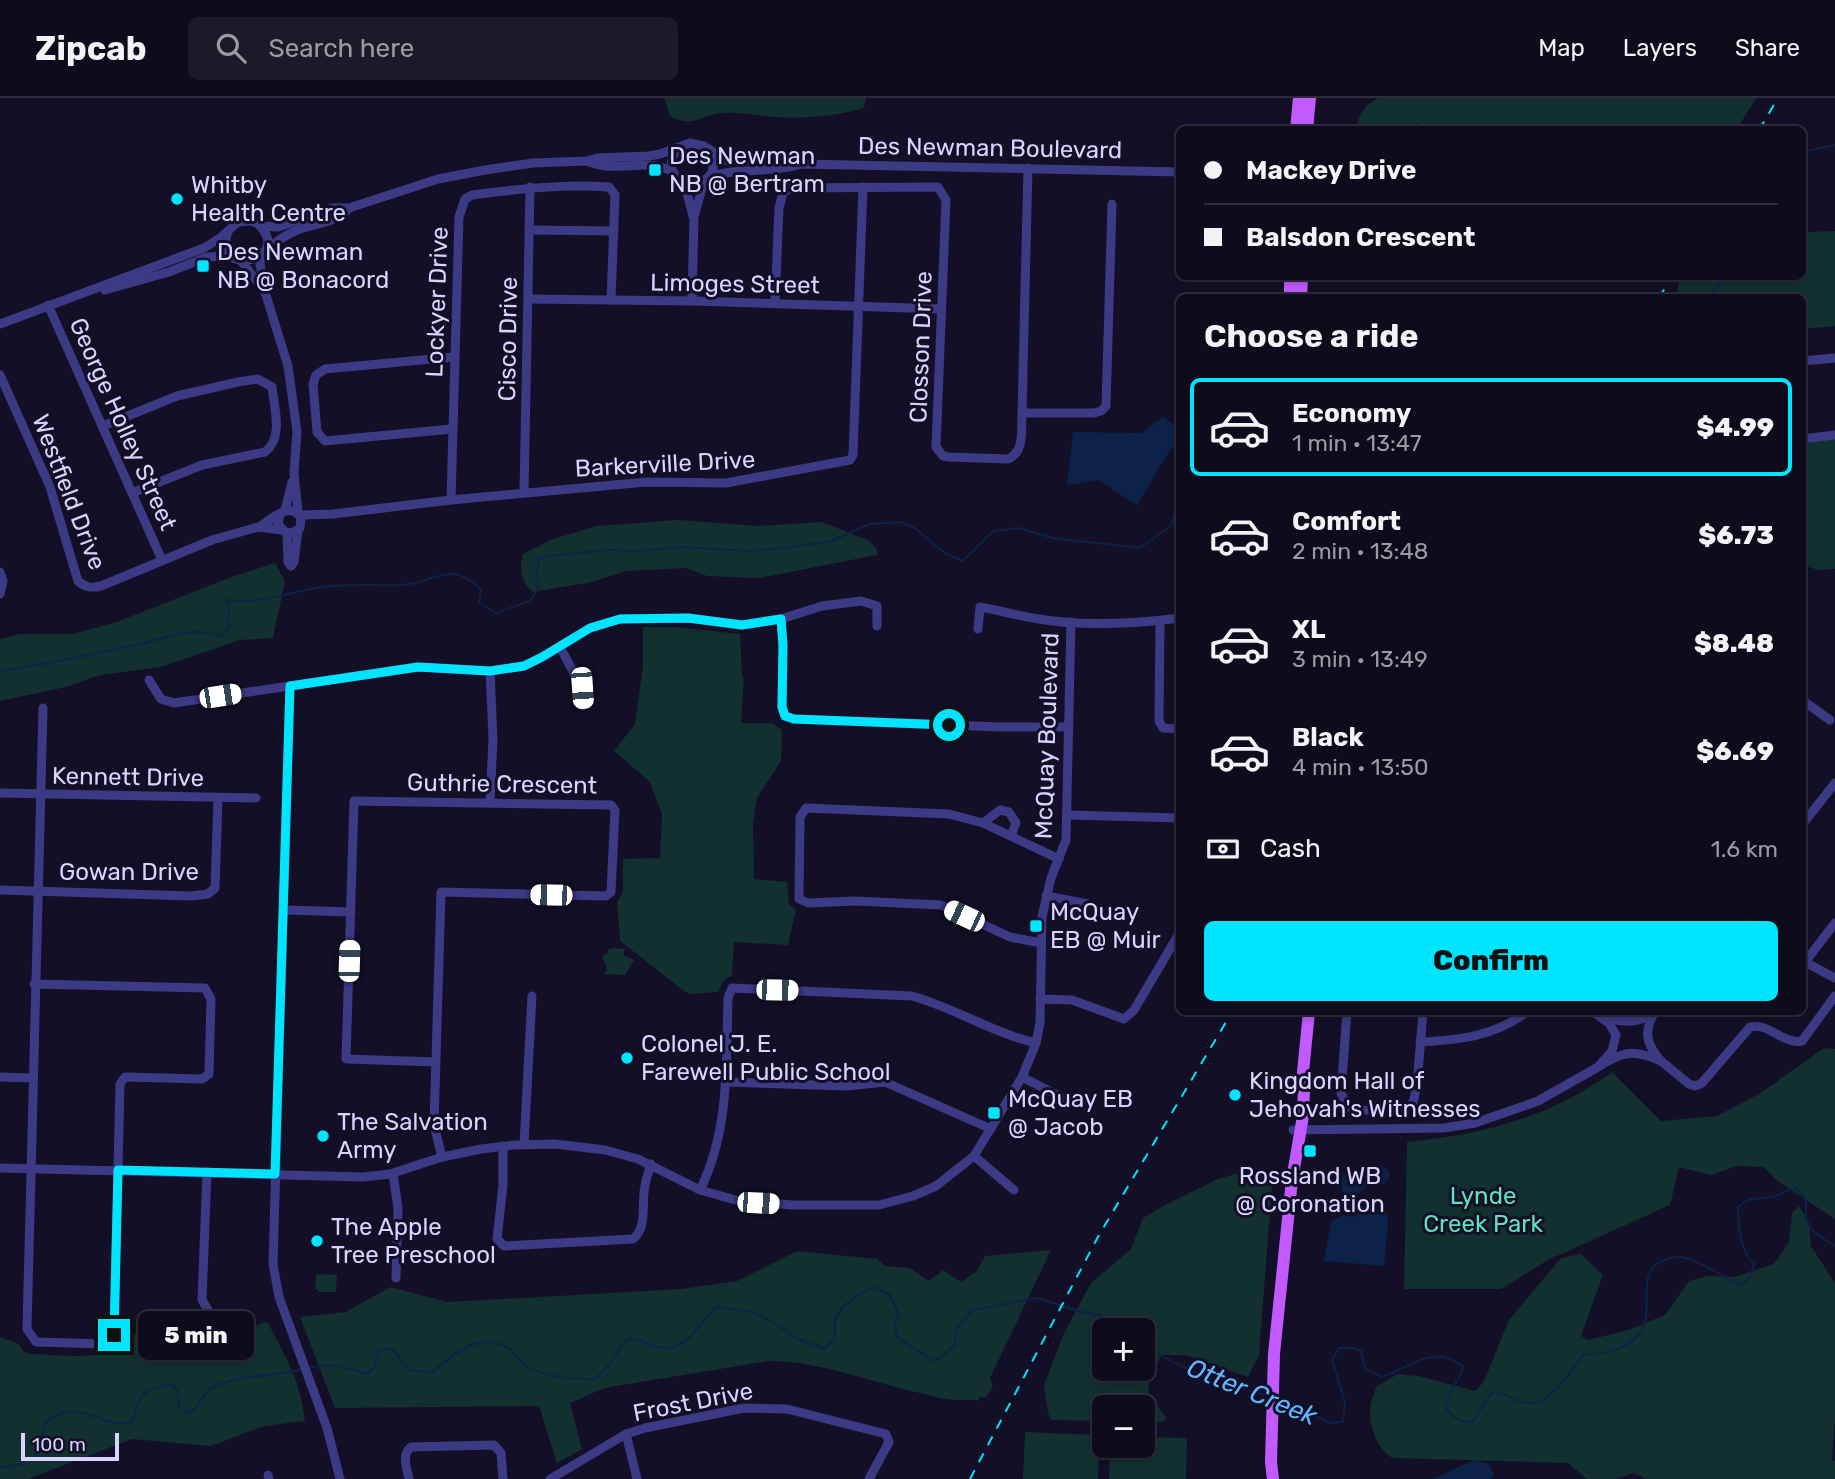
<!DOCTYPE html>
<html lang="en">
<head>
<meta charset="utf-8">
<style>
  :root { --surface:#0e0b1c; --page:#1c1929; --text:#f1f3f6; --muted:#9b9ba3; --line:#2e2b3b; --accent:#00e5ff }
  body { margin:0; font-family:Rubik,sans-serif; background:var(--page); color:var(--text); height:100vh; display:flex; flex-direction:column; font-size:26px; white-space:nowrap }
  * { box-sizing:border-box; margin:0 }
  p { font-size:23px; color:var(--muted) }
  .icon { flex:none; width:38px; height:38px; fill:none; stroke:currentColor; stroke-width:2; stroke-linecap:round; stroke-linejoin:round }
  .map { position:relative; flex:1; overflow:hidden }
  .sheet { position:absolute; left:1176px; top:196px; width:630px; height:721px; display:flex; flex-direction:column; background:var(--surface); border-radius:10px; box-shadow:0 4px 10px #0003,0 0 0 2px var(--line) }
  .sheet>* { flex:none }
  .banner { position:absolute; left:1176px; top:28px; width:630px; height:154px; border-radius:10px; box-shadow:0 4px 10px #0003,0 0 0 2px var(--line); display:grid; align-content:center; height:154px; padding:0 28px; background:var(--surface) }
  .fabs { position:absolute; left:1092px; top:1220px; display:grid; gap:14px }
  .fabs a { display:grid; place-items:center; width:63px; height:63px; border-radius:10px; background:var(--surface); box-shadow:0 4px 10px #0003,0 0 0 2px var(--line); font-size:35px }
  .scale { position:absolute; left:21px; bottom:18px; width:98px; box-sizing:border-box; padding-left:7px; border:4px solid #d9d4ff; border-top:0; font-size:19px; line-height:24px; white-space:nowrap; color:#d9d4ff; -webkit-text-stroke:5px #130f26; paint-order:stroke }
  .end { position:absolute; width:32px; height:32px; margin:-16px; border:9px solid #00e5ff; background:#111; box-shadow:0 0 0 4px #111 }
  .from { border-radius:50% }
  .bubble { position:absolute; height:49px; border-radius:10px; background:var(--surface); box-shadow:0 4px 10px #0003,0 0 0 2px var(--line); font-size:23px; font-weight:800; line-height:49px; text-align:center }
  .car { position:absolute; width:21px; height:42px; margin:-21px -10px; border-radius:9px; box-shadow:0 0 5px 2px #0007; background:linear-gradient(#fff 24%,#345 0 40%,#fff 0 76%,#345 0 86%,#fff 0) }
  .banner b { display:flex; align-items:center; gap:24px; height:66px; font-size:26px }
  .banner b+b { border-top:2px solid var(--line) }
  .banner i { width:18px; height:18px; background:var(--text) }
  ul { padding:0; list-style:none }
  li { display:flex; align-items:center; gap:21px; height:98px; margin:0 14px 10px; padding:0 14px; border:4px solid transparent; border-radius:10px }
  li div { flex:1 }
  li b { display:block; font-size:26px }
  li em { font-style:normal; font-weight:800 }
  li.selected { border-color:var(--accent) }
  li>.icon { width:63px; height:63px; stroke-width:1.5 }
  h2 { padding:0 28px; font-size:32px; line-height:84px }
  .pay { display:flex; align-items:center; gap:18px; height:77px; padding:0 28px; font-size:26px }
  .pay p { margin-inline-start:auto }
  .primary-button { display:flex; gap:14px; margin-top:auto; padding:14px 28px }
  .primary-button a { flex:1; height:80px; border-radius:10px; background:var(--accent); color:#111; font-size:28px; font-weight:800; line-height:80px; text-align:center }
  header { display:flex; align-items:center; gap:42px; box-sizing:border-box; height:98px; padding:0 35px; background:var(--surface); border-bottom:2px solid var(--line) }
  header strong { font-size:33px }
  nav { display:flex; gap:38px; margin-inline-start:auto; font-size:24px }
  .search { width:490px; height:63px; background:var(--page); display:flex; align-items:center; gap:18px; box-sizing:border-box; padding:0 24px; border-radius:10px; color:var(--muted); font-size:26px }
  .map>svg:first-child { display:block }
  .green { fill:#12302f; fill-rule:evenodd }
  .water { fill:#0c2248 }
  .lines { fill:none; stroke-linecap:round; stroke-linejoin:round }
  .stream { stroke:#0c2248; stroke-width:2 }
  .minor { stroke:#3d3a85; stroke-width:9 }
  .major { stroke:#c25bff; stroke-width:12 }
  .rail { stroke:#00e5ff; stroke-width:2; stroke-dasharray:10 9; stroke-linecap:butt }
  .route { stroke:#00e5ff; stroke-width:9 }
  .poi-dot { fill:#00e5ff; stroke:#130f26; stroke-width:2.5 }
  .labels { text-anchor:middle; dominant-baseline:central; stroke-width:6; stroke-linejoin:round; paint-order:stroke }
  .street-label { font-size:24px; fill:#d9d4ff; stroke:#130f26 }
  .poi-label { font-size:24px; fill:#d9d4ff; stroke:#130f26; text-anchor:start }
  .park-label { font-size:24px; fill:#5fe0c0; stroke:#130f26 }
  .water-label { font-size:26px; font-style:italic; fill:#62b6ff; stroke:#130f26 }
</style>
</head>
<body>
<header>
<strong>Zipcab</strong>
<div class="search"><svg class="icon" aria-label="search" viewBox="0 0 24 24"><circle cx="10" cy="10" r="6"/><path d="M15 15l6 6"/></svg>Search here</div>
<nav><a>Map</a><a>Layers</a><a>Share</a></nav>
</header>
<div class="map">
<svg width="1835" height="1381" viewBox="0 0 1835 1381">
  <rect width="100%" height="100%" fill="#130f26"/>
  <!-- green -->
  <g class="green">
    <path d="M664,0H866L864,10C837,18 806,21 777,19C759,18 740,14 722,15C700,17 693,31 670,18Z"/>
    <path d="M1379,0H1756L1737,31L1453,32L1416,25L1403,31H1356C1359,17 1365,5 1379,0Z"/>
    <path d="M1835,133V228L1803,231L1802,200L1677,199L1679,183L1683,179L1802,178L1803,134Z"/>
    <path d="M1835,339V471L1818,472L1803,467V343Z"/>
    <path d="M678,422L757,428L822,424L870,443L877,452V457L760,480L707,478L686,470L626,473L592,484L533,494C520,482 519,472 523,456L553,441L597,428Z"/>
    <path d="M275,465L285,483L273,540L240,542L161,569L100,577L66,589L0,603V541L20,536H72L114,525L234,478Z"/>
    <path d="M643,529H674L740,536L742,579H744L741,625H772L782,632L781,663L757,700L753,725L754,781L787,784L789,806L796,812L788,847L734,844L732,878L725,881L718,894L691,896L684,893L620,843L617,803L623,795V761L660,760L662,717L650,684L614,653L635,626L643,569Z"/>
    <path d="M613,850L625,851L623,857L634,862L625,877L604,876L607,872L604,862L602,861L603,857H606L609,851Z"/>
    <path d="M1824,950L1835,951V1121L1776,1082L1764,1069L1737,1068L1711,1077L1679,1069L1670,1107L1548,1162L1501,1191H1404L1407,1044C1481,1037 1551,1019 1612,974L1661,1023L1717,1018L1759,996Z"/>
    <path d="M1273,1074L1259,1257L1248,1279L1186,1257H1162L1150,1278L1148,1293L1166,1320L1163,1324L1143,1323V1309H1104V1323L1051,1322L1048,1315L1044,1287L1064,1235L1091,1185L1131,1151L1143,1120L1165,1107L1218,1081L1239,1075ZM1104,1232H1143V1270H1104Z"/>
    <path d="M1799,1108L1809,1124L1811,1148L1835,1185V1321L1832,1362L1835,1363V1381H1646L1634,1375L1616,1381H1587L1568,1365L1393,1360C1376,1352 1367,1322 1371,1305C1372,1299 1375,1293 1377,1288L1398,1276L1418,1278L1476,1293L1484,1283L1509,1222L1561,1160L1581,1156L1603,1177L1581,1238L1588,1242L1628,1232L1665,1217L1689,1183L1707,1178L1735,1179L1774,1166L1789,1144L1792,1115Z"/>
    <path d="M1051,1152L990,1280L993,1288L986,1299H980L978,1303C971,1301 965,1302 957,1302C945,1302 932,1298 920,1295C869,1284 821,1263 768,1263L610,1289C593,1293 585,1300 570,1305L582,1351L557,1365L539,1308L335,1310L300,1219L346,1214L390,1189L448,1204L682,1191L737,1183L797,1153L877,1161L885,1168L910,1170L929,1183L943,1172L961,1184L976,1174L985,1158Z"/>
    <path d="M316,1176L337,1177L336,1194H318V1191H315Z"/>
    <path d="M267,1223C286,1260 300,1281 305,1323L264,1328L211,1348L132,1341L28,1381H0V1239L19,1246L23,1253L30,1256C50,1256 99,1263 115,1250C120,1247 121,1241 124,1236L206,1240L232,1238Z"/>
    <path d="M1025,1334L1100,1337L1098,1381H1023Z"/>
    <path d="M1143,1339L1187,1340L1186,1381H1109L1110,1348H1143Z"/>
  </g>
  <!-- water -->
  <g class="water">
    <path d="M1163,319L1179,330V341L1161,366L1137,408L1099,382L1067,387L1073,334L1141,335Z"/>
    <path d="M1382,1067L1389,1073V1080L1384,1086L1369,1087L1348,1104H1344L1342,1099V1079L1349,1073Z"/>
    <path d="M1386,1109L1388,1124L1384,1168L1324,1163L1331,1124L1342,1117L1353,1119L1360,1114Z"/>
    <path d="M1474,1362L1489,1366L1494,1377L1491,1381H1433Z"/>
  </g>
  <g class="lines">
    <!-- stream -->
    <g class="stream">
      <path d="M1802,54L1835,47"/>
      <path d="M1706,200L1728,178"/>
      <path d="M0,573C47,566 95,556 140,546C171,539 189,528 220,538L228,531L229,512L226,502C262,506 282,496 316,490C344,485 373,488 401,487C436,486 448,460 481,491L479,505L496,515L530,503L539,488L537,477L539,461L548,458L608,452L638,453L681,449L750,453L793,449L832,443L869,426L901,424L916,431L945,455L963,463L993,433L1018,430L1053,440L1140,450L1171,428L1180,400"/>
      <path d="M1143,1245C1178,1272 1226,1286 1268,1298"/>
      <path d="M308,1270C330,1264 346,1269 367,1276L374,1269L380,1251H392L410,1272L432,1275C453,1256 480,1232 510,1251C516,1255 519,1263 525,1267C548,1280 569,1281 595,1281L608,1268L627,1241C640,1240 648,1247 659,1249C688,1256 699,1222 717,1209L752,1214L766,1220L796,1240L825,1251C844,1232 829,1231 838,1216C844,1204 861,1196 873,1189L889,1196L899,1216L895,1225L897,1239L933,1263L940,1260L955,1247L956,1231L973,1212L1037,1200L1078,1213L1119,1221L1130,1232"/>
      <path d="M1277,1301L1294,1306L1329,1325L1343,1324L1345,1304L1332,1262L1339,1250H1353L1361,1253L1365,1271L1382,1279C1409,1270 1436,1244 1463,1269C1458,1284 1449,1293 1445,1309C1452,1318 1460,1326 1473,1323L1490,1297L1496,1293C1506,1297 1519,1305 1529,1305C1551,1306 1572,1273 1583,1257C1604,1255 1628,1253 1641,1233C1655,1211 1634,1173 1664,1162C1671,1159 1678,1158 1686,1160C1704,1165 1722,1178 1739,1187L1749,1181L1754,1167C1739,1149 1739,1132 1738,1109L1748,1102L1776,1098L1795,1089L1806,1102C1803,1131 1813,1134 1835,1148"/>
      <path d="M0,1369C36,1367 39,1358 45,1325C51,1321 58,1315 65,1314C88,1309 111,1332 132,1324C138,1298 144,1289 173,1286L177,1293L179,1308L189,1315C202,1308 202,1293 215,1288C243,1276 274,1279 303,1271"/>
    </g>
    <!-- minor -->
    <g class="minor">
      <path d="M678,50C648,91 730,100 710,54"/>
      <path d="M587,63C617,77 648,57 674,75"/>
      <path d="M707,80C739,68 770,76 801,66L1180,74"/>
      <path d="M680,82L687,95L693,118"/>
      <path d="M530,132L614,133"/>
      <path d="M228,133C212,182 294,162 259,127"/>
      <path d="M264,154C273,146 285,137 297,132C313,126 339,124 349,110"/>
      <path d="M262,156L260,166L265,194L288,268L297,334L294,375L298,414"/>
      <path d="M241,163L264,192"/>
      <path d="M105,192L169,174L207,159L225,158L236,161"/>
      <path d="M529,201L692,203L941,211"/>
      <path d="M692,203L694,119L704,83"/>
      <path d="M775,205L779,110L783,95L791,90L938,89L946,102L936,349L943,358L949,359L1008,361C1025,354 1021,332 1022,315L1028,70"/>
      <path d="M48,207L162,462"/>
      <path d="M0,226L204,150L220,140L238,124L251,123L265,128L278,129L332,110H349L438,81L485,72L533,65L587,63L597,60L649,58L660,56L690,45L704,48L727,63L789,61L801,66"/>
      <path d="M1802,263L1835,260"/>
      <path d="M0,277L50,389L78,483C86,490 92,490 101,488L212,442L258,429L282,432"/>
      <path d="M1022,315H1094L1101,313L1106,308L1112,106"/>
      <path d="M103,328L177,298L238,284L258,281L272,289C274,309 284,340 265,354L202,367L132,395"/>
      <path d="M452,331L325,343L317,334L313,286L316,277L325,271L454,259"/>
      <path d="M1802,341L1835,337"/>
      <path d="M524,394L530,89"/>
      <path d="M451,402L459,119L465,101L472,97C518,91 562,86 609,89L615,97L611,202"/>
      <path d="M285,412L292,384"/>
      <path d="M300,417L333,416L451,402L646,384L726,385L850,362L853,357L863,89"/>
      <path d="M259,429C272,421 290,402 301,420L300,430L292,435L285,434L278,426L280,417"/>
      <path d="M287,435L288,464L291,468"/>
      <path d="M291,468L294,464L298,432"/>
      <path d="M0,474L3,483L0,496"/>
      <path d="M781,521L783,547L782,609L785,618L794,621L1001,629H1069"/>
      <path d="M1160,523L1159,623L1163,630L1180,631"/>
      <path d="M978,531L980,509C998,512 1015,517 1033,520C1080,529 1132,526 1180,520"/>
      <path d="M560,549L582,590L583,608"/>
      <path d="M149,582L161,601L174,605L418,569L490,573L524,568L543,559L590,530L620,521L688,520L742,527L781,521L822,508L861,503L877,508V528"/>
      <path d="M290,588L273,1166L279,1199L327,1330L340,1381"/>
      <path d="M1802,602L1830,622"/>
      <path d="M0,695L256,700"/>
      <path d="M490,704L493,641L490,573"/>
      <path d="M1068,717L1180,720"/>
      <path d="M983,725L1000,712L1009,714L1016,725L1011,738"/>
      <path d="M1802,727L1835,685"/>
      <path d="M0,792L191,798L208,796L215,790L218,701"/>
      <path d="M1046,798L1088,806"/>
      <path d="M284,812L351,814"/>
      <path d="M1041,845L1010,839L941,807L855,803L808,805L799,801L800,719L806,710L949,716L983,725L1059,761"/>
      <path d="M1803,863L1835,880"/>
      <path d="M1805,864L1835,825"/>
      <path d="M34,886L205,890L211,901L209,976L202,981L125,979L120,986L114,1237L104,1246L36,1244L27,1231L43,610"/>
      <path d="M1040,901L1072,902L1124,921L1134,912L1180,834"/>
      <path d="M1347,914L1341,995L1348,1009C1366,1014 1396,1015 1413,1005L1417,987L1423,914"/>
      <path d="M1653,914C1637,929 1614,923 1596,916L1609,925L1616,937L1612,953L1598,969C1623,953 1633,951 1661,963C1646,946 1643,933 1655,914"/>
      <path d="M1420,944C1461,942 1494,938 1527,914"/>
      <path d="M1661,963L1689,986L1695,988L1702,985L1750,929C1769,924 1783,947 1802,943L1835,898"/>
      <path d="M436,964L346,961L354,703L611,707L615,712L611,794L606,798L441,794L434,1027L442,1059"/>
      <path d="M0,979L32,980"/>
      <path d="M1022,979L1067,1002"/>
      <path d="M726,984L847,988L885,984L991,1031"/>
      <path d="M1293,1032L1444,1030L1475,1025L1538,1003L1598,969"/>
      <path d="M524,1046L532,898"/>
      <path d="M503,1048V1087L497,1141L504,1148L633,1141C648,1129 641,1105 645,1088C646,1080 649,1073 651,1066"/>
      <path d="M974,1058L1014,1092"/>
      <path d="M0,1070L363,1079L390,1076L442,1059L481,1051L514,1047L555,1046L605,1052L638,1061L700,1092L739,1103L793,1107H879L913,1098L936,1088L974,1058L1022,979L1036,945L1040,925L1042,819L1051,780L1066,742L1071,524"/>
      <path d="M207,1074L202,1202L213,1220"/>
      <path d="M393,1076L398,1110L396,1180"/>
      <path d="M700,1092C730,1032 726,964 728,900L732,890L912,898C955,910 993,935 1036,945"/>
      <path d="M626,1336L637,1381"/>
      <path d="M268,1377L269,1381"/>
      <path d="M409,1381C407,1370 401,1357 411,1349L494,1347L501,1355L503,1381"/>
      <path d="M550,1381L626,1336L645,1330L744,1310L787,1311L886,1336L889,1344L869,1381"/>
    </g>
    <!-- major -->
    <g class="major">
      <path d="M1296,32L1299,0"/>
      <path d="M1307,32L1310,0"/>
      <path d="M1290,200V178"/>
      <path d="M1301,200L1302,178"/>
      <path d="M1273,1381L1271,1364L1274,1256L1292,1082L1303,1018L1304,991L1302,984L1309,914"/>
    </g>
    <!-- rail -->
    <g class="rail">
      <path d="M1759,32L1778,0"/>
      <path d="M1659,200L1672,178"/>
      <path d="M970,1381L1099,1137L1232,914"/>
    </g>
  </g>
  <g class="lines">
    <!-- route -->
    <path class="route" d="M114,1237L118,1072L275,1076L290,588L418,569L490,573L524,568L542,559L590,530L620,521L688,520L742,527L781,521L783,547L782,609L785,618L794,621L949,627"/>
  </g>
  <!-- markers -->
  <g class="poi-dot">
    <rect x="648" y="65" width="14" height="14" rx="3.5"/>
    <circle cx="177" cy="101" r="7"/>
    <rect x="196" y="161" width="14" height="14" rx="3.5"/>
    <rect x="1029" y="821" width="14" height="14" rx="3.5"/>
    <circle cx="627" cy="960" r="7"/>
    <circle cx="1235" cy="997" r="7"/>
    <rect x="987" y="1008" width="14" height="14" rx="3.5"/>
    <circle cx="323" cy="1038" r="7"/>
    <rect x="1303" y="1046" width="14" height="14" rx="3.5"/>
    <circle cx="317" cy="1143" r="7"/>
  </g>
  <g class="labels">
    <!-- street labels -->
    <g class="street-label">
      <text transform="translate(990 50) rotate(1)">Des Newman Boulevard</text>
      <text transform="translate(735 186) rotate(1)">Limoges Street</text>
      <text transform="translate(437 204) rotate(-88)">Lockyer Drive</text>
      <text transform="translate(508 241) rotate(-89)">Cisco Drive</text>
      <text transform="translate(921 249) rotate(-88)">Closson Drive</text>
      <text transform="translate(123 326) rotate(66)">George Holley Street</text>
      <text transform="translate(665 366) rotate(-3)">Barkerville Drive</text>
      <text transform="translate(69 394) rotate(69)">Westfield Drive</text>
      <text transform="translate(1047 638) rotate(-88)">McQuay Boulevard</text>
      <text transform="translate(128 679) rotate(1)">Kennett Drive</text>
      <text transform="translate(502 686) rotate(1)">Guthrie Crescent</text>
      <text x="129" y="774">Gowan Drive</text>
      <text transform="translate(693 1304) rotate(-11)">Frost Drive</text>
    </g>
    <!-- poi labels -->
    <g class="poi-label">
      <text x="669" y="58">Des Newman<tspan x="669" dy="28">NB @ Bertram</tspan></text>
      <text x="191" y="87">Whitby<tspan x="191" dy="28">Health Centre</tspan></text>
      <text x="217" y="154">Des Newman<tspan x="217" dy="28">NB @ Bonacord</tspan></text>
      <text x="1050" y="814">McQuay<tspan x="1050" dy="28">EB @ Muir</tspan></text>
      <text x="641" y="946">Colonel J. E.<tspan x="641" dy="28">Farewell Public School</tspan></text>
      <text x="1249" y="983">Kingdom Hall of<tspan x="1249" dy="28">Jehovah's Witnesses</tspan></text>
      <text x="1008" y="1001">McQuay EB<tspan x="1008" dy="28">@ Jacob</tspan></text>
      <text x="337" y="1024">The Salvation<tspan x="337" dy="28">Army</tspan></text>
      <text x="1310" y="1078" text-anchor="middle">Rossland WB<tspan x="1310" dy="28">@ Coronation</tspan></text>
      <text x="331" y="1129">The Apple<tspan x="331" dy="28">Tree Preschool</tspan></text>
    </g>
    <!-- park labels -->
    <g class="park-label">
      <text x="1483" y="1098">Lynde<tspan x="1483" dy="28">Creek Park</tspan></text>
    </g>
    <!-- water labels -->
    <g class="water-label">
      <text transform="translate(1252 1294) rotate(22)">Otter Creek</text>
    </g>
  </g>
</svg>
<div class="fabs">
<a>+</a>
<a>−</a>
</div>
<div class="scale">100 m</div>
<i class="end from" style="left:949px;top:627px"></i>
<i class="end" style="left:114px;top:1237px"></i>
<div class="bubble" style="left:138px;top:1213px;width:116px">5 min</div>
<i class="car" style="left:582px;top:590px;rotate:176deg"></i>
<i class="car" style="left:220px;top:598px;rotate:81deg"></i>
<i class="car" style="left:551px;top:797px;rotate:271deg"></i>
<i class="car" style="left:964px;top:818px;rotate:295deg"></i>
<i class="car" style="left:349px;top:863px;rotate:2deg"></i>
<i class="car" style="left:777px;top:892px;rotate:91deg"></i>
<i class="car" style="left:758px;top:1105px;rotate:93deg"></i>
<div class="banner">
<b><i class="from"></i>Mackey Drive</b>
<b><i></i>Balsdon Crescent</b>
</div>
<section class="sheet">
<h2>Choose a ride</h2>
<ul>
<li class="selected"><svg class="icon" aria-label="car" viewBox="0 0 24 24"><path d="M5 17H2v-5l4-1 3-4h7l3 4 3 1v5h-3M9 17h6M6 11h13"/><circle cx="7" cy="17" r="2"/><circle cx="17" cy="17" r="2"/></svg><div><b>Economy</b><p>1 min · 13:47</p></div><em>$4.99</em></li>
<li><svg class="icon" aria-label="car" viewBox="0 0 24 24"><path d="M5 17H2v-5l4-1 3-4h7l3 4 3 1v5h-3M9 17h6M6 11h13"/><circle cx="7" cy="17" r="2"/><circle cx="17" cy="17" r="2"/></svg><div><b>Comfort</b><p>2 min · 13:48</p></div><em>$6.73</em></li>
<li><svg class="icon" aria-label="car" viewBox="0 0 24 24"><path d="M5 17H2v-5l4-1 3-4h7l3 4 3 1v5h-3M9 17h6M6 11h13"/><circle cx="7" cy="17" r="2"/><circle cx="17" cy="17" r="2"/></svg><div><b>XL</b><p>3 min · 13:49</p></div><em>$8.48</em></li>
<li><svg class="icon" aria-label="car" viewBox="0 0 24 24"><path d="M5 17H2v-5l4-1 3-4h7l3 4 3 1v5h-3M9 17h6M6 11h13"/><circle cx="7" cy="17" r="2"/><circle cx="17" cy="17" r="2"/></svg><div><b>Black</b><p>4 min · 13:50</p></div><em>$6.69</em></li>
</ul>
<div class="pay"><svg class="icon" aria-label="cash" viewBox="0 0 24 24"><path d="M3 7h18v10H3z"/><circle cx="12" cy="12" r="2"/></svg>Cash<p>1.6 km</p></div>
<div class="primary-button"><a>Confirm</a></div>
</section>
</div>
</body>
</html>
